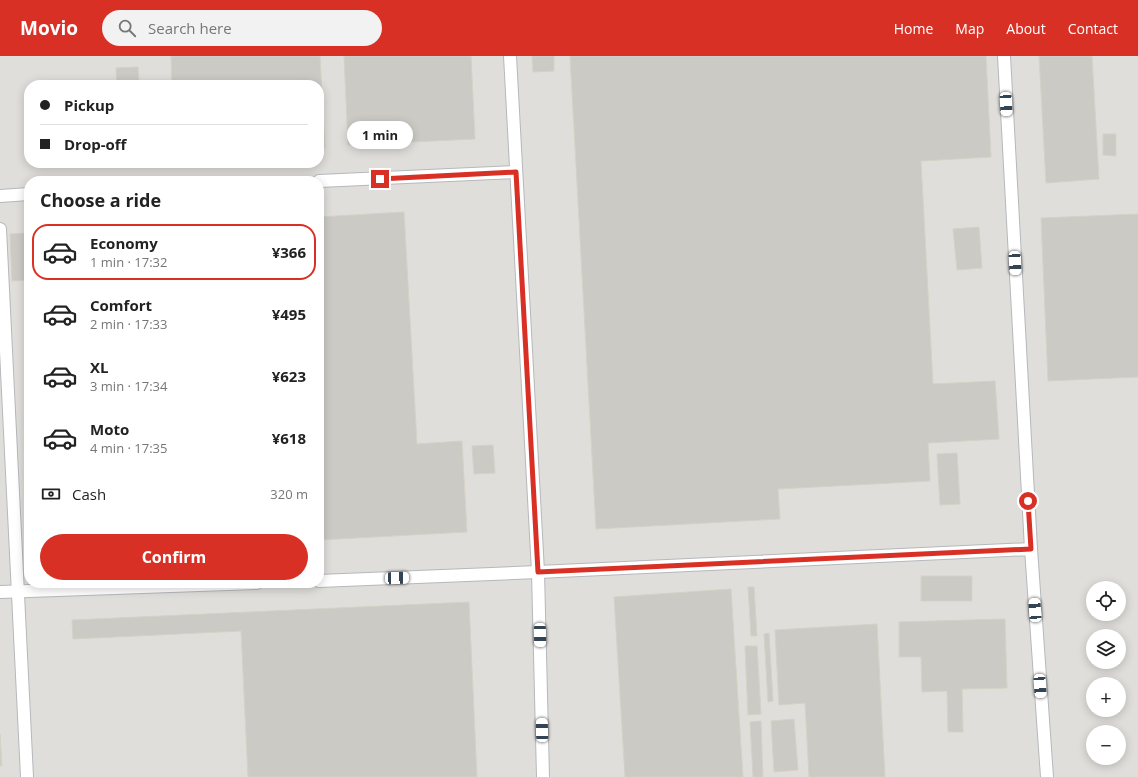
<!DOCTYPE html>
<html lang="en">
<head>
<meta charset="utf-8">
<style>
  :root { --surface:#fff; --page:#f2f2f2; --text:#222; --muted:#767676; --line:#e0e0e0; --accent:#d93025 }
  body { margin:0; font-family:"Open Sans",sans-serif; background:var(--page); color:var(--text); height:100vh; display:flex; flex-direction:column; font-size:15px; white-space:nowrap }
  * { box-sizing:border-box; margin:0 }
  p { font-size:13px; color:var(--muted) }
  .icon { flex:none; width:22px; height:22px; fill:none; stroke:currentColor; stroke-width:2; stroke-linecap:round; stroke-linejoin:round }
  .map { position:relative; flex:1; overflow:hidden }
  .side { position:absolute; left:24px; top:120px; width:300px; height:412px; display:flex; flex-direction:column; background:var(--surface); border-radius:16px; box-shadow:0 2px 10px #0003 }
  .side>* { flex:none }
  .top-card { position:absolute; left:24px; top:24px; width:300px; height:88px; border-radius:16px; box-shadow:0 2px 10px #0003; display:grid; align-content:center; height:88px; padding:0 16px; background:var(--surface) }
  .controls { position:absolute; left:1086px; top:525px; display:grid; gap:8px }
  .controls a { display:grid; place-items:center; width:40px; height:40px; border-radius:50%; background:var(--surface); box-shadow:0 2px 10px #0003; font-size:20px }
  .end { position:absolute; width:18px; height:18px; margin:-9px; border:5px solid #d93025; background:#fff; box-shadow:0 0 0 2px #fff }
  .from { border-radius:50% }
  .bubble { position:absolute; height:28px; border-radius:14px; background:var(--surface); box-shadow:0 2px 10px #0003; font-size:13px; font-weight:700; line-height:28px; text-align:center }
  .car { position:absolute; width:12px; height:24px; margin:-12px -6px; border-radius:5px; box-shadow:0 0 3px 1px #0007; background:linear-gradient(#fff 24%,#345 0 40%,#fff 0 76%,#345 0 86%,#fff 0) }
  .top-card b { display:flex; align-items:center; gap:14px; height:38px; font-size:15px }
  .top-card b+b { border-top:1px solid var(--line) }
  .top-card i { width:10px; height:10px; background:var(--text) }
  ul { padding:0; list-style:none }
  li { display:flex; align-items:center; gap:12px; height:56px; margin:0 8px 6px; padding:0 8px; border:2px solid transparent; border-radius:16px }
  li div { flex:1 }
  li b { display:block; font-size:15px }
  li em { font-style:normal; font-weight:700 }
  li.on { border-color:var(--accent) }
  li>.icon { width:36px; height:36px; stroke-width:1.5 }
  h2 { padding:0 16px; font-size:18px; line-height:48px }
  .pay { display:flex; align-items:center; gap:10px; height:44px; padding:0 16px; font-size:15px }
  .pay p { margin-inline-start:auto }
  .action { display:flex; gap:8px; margin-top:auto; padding:8px 16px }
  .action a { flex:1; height:46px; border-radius:24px; background:var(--accent); color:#fff; font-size:16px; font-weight:700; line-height:46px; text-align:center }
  header { display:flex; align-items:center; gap:24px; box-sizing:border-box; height:56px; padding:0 20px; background:var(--accent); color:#fff }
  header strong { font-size:19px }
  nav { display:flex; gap:22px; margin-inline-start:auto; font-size:14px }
  .search { width:280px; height:36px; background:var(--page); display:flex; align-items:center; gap:10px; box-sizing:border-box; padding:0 14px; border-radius:22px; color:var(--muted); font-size:15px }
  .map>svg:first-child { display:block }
  .industrial { fill:#e0deda; fill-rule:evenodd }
  .building { fill:#cccac5; stroke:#d6d1c6 }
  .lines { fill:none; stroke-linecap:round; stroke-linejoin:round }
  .service-casing { stroke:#b5b8bc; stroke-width:14 }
  .service { stroke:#fff; stroke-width:12 }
  .route { stroke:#d93025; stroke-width:5 }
</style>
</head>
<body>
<header>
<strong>Movio</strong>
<div class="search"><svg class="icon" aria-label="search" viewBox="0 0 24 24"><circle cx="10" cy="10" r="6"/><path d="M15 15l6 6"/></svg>Search here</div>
<nav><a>Home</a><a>Map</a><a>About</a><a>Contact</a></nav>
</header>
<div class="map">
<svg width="1138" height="721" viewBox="0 0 1138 721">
  <rect width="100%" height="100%" fill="#f1efe8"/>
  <!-- industrial -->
  <path class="industrial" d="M0,0H1138V721H0ZM29,29H319V107H29ZM29,125H319V527H29ZM1093,532H1119V558H1093ZM1093,580H1119V606H1093ZM1093,628H1119V654H1093ZM1093,676H1119V702H1093Z"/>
  <!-- building -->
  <g class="building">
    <path d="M171,0H320L325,92H319V29H172Z"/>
    <path d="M344,0H471L475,83L348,89Z"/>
    <path d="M532,0H554V15L533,16Z"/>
    <path d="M570,0H986L991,101L921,105L933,328L995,325L999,383L928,387L930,425L778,433L780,463L596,473Z"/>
    <path d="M1039,0H1092L1099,123L1046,127Z"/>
    <path d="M138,11L139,29H117L116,12Z"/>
    <path d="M1103,78H1116V100L1103,99Z"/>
    <path d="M404,156L417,388L462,385L467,476L319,484V161Z"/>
    <path d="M1138,158V321L1048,325L1041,162Z"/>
    <path d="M979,171L982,212L957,214L953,173Z"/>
    <path d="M29,177V224L12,225L10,178Z"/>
    <path d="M493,389L495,417L474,418L472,390Z"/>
    <path d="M957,397L960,448L940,449L937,398Z"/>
    <rect x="921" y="520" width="51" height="25"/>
    <path d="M748,531H754L757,580H751Z"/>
    <path d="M731,533L743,721H625L614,541Z"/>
    <path d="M469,546L477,721H248L241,575L73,583L72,564Z"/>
    <path d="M1005,563L1007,632L962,633L963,676H948L947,635L922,636L921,601H899V566Z"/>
    <path d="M877,568L885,721H809L805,647L779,649L775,574Z"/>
    <path d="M769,577L773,645L768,646L764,578Z"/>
    <path d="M745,590H757L761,658L748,659Z"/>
    <path d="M794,663L798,714L774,716L771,665Z"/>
    <path d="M761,665L763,721H753L750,666Z"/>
    <path d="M0,678L2,710H0Z"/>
  </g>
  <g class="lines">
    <!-- service casing -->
    <g class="service-casing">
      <g id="service">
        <path d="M510,0L538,516L543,721"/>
        <path d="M1004,0L1031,493"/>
        <path d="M319,125L516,116"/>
        <path d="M0,140L29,138"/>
        <path d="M0,173L27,721"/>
        <path d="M319,525L538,516L1031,493L1047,721"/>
        <path d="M0,536L257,527"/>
      </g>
    </g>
    <!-- service -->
    <use href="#service" class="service"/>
  </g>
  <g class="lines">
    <!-- route -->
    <path class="route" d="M380,123L516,116L538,516L1031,493L1028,445"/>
  </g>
</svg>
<div class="controls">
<a><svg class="icon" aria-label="locate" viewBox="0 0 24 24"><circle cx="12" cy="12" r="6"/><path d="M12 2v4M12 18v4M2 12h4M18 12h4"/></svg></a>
<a><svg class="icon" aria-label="layers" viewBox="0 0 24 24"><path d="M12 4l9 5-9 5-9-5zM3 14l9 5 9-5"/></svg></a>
<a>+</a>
<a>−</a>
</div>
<i class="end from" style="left:1028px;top:445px"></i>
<i class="end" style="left:380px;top:123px"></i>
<div class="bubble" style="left:347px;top:65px;width:66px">1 min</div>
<i class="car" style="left:1006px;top:48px;rotate:177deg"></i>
<i class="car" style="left:1015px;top:207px;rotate:177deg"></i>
<i class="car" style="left:397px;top:522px;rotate:88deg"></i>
<i class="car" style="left:1035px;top:554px;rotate:356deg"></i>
<i class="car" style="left:540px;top:579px;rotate:179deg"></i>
<i class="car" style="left:1040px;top:630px;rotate:176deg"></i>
<i class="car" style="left:542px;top:674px;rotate:359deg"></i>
<div class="top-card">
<b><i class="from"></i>Pickup</b>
<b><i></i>Drop-off</b>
</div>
<section class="side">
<h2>Choose a ride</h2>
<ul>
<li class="on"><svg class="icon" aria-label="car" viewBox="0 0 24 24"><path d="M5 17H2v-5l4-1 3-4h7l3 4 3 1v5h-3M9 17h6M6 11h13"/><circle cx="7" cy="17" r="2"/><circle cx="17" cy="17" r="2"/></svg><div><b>Economy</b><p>1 min · 17:32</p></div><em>¥366</em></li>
<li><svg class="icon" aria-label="car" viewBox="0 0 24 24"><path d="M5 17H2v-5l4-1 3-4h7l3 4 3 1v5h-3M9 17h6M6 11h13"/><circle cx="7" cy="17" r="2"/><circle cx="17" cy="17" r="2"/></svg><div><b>Comfort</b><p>2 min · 17:33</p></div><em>¥495</em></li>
<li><svg class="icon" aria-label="car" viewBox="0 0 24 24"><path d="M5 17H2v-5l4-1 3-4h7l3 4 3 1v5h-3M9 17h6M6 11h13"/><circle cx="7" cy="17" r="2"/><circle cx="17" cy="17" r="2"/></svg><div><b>XL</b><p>3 min · 17:34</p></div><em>¥623</em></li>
<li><svg class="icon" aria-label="car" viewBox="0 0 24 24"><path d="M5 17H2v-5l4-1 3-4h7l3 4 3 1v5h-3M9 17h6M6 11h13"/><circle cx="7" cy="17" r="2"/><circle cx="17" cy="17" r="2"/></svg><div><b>Moto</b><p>4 min · 17:35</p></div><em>¥618</em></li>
</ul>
<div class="pay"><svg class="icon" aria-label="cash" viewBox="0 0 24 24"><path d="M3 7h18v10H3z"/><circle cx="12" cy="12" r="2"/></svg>Cash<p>320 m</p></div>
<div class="action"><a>Confirm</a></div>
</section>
</div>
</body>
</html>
